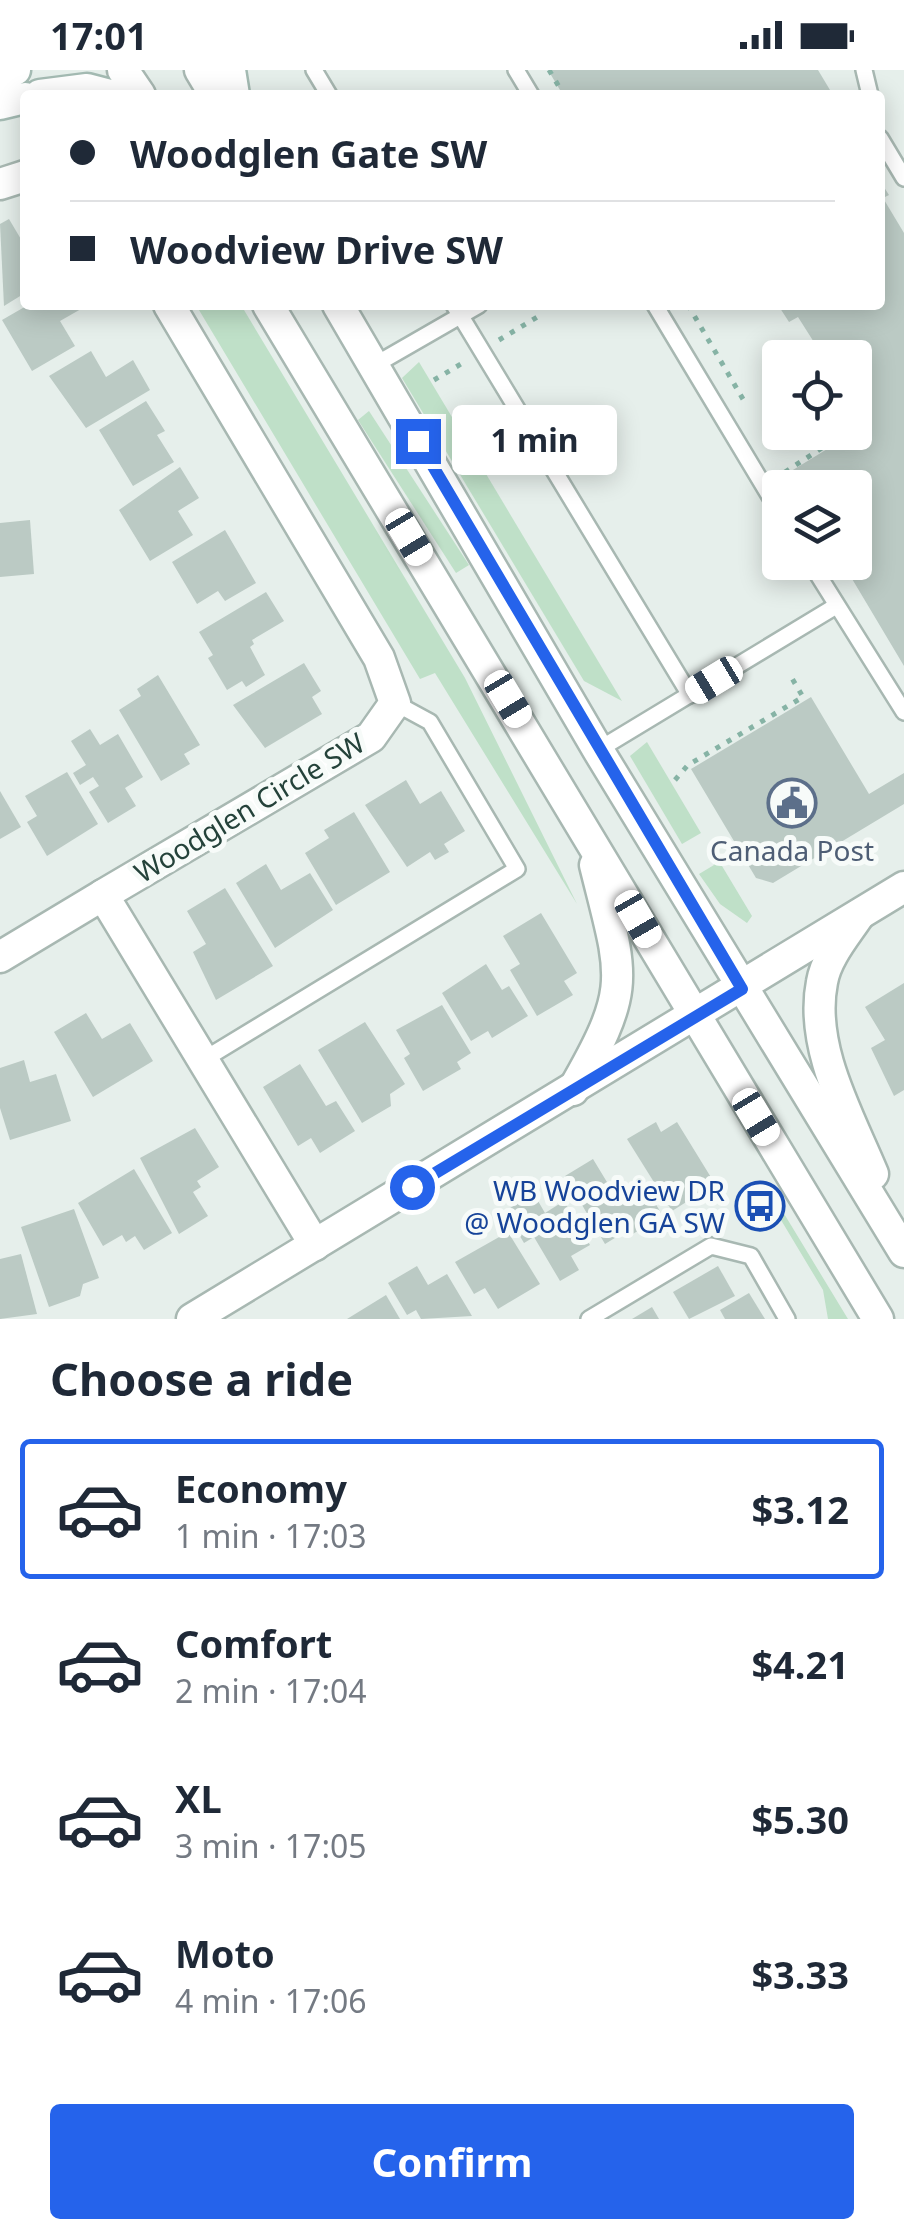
<!DOCTYPE html>
<html lang="en">
<head>
<meta charset="utf-8">
<style>
  :root { --surface:#fff; --page:#f6f6f7; --text:#1f2937; --muted:#747a83; --line:#e0e1e3; --accent:#2563eb }
  body { margin:0; font-family:"Noto Sans",sans-serif; background:var(--page); color:var(--text); height:100vh; display:flex; flex-direction:column; font-size:38px; white-space:nowrap }
  * { box-sizing:border-box; margin:0 }
  p { font-size:32px; color:var(--muted) }
  .icon { flex:none; width:55px; height:55px; fill:none; stroke:currentColor; stroke-width:2; stroke-linecap:round; stroke-linejoin:round }
  .map { position:relative; height:1249px; overflow:hidden }
  .side { display:flex; flex-direction:column; background:var(--surface); flex:1 }
  .side>* { flex:none }
  .top-card { position:absolute; left:20px; top:20px; width:865px; height:220px; border-radius:10px; box-shadow:0 5px 25px #0003; display:grid; align-content:center; height:220px; padding:0 50px; background:var(--surface) }
  .fabs { position:absolute; left:762px; top:270px; display:grid; gap:20px }
  .fabs a { display:grid; place-items:center; width:110px; height:110px; border-radius:10px; background:var(--surface); box-shadow:0 5px 25px #0003; font-size:50px }
  .end { position:absolute; width:45px; height:45px; margin:-22px; border:12px solid #2563eb; background:#fff; box-shadow:0 0 0 5px #fff }
  .from { border-radius:50% }
  .bubble { position:absolute; height:70px; border-radius:10px; background:var(--surface); box-shadow:0 5px 25px #0003; font-size:32px; font-weight:700; line-height:70px; text-align:center }
  .car { position:absolute; width:30px; height:60px; margin:-30px -15px; border-radius:12px; box-shadow:0 0 8px 2px #0007; background:linear-gradient(#fff 24%,#345 0 40%,#fff 0 76%,#345 0 86%,#fff 0) }
  .top-card b { display:flex; align-items:center; gap:35px; height:95px; font-size:38px }
  .top-card b+b { border-top:2px solid var(--line) }
  .top-card i { width:25px; height:25px; background:var(--text) }
  ul { padding:0; list-style:none }
  li { display:flex; align-items:center; gap:30px; height:140px; margin:0 20px 15px; padding:0 30px; border:5px solid transparent; border-radius:10px }
  li div { flex:1 }
  li b { display:block; font-size:38px }
  li em { font-style:normal; font-weight:700 }
  li.on { border-color:var(--accent) }
  li>.icon { width:90px; height:90px; stroke-width:1.5 }
  h2 { padding:0 50px; font-size:45px; line-height:120px }
  .button { display:flex; gap:20px; margin-top:auto; padding:20px 50px }
  .button a { flex:1; height:115px; border-radius:10px; background:var(--accent); color:#fff; font-size:40px; font-weight:700; line-height:115px; text-align:center }
  .status { display:flex; justify-content:space-between; align-items:center; height:70px; padding:0 50px; background:var(--surface); direction:ltr }
  .status svg { height:28px; fill:currentColor }
  .map>svg:first-child { display:block }
  .green { fill:#bfe0c8 }
  .building { fill:#bbcac4 }
  .lines { fill:none; stroke-linecap:round; stroke-linejoin:round }
  .service-casing { stroke:#a8b8b2; stroke-width:20 }
  .minor-casing { stroke:#a8b8b2; stroke-width:35 }
  .tertiary-casing { stroke:#a8b8b2; stroke-width:35 }
  .secondary-casing { stroke:#a4bbb3; stroke-width:35 }
  .path { stroke:#86b3a5; stroke-width:5; stroke-dasharray:5 8; stroke-linecap:butt }
  .service { stroke:#fff; stroke-width:15 }
  .minor { stroke:#fff; stroke-width:30 }
  .tertiary { stroke:#fff; stroke-width:30 }
  .secondary { stroke:#fff; stroke-width:30 }
  .route { stroke:#2563eb; stroke-width:12 }
  .labels { text-anchor:middle; dominant-baseline:central; stroke-width:10; stroke-linejoin:round; paint-order:stroke }
  .street-label { font-size:28px; fill:#24423a; stroke:#f7fbf9 }
  .service-label { font-size:28px; fill:#4e5e75; stroke:#f7fbf9 }
  .transit-label { font-size:28px; fill:#164399; stroke:#f7fbf9; text-anchor:end }
</style>
</head>
<body>
<div class="status"><b>17:01</b><svg viewBox="0 0 49 12"><path d="M0 12V9h3v3zM5 12V6h3v6zM10 12V3h3v9zM15 12V0h3v12zM26 1h20v11H26zM47 4h2v5h-2z"/></svg></div>
<div class="map">
<svg width="904" height="1249" viewBox="0 0 904 1249">
  <rect width="100%" height="100%" fill="#e6efeb"/>
  <!-- green -->
  <g class="green">
    <path d="M196,235H241L465,608L577,834L435,603L420,609Z"/>
    <path d="M419,292L622,631L584,611L402,308Z"/>
    <path d="M369,341L469,495L456,503L358,350Z"/>
    <path d="M647,672L701,763L682,774L630,686Z"/>
    <path d="M716,786L752,846L747,853L720,834L699,804L714,795L711,789Z"/>
    <path d="M783,1141V1142L848,1249H828L823,1220L778,1145Z"/>
  </g>
  <!-- building -->
  <g class="building">
    <path d="M548,0H818L833,25H563Z"/>
    <path d="M880,111L889,125L883,128L904,163V596L842,492H855V418H796L788,403L837,373L831,362H855V288H824L798,247L789,252L778,235H880Z"/>
    <path d="M9,149L25,176V223L4,236L0,154Z"/>
    <path d="M28,235H79L81,239L60,251L75,276L32,301L2,250Z"/>
    <path d="M91,281L106,307L133,290L150,320L86,358L49,306Z"/>
    <path d="M146,331L165,361L157,365L174,392L133,416L99,360Z"/>
    <path d="M180,397L199,428L178,441L193,465L150,491L119,440Z"/>
    <path d="M30,450L34,504L0,507V453Z"/>
    <path d="M225,460L256,513L225,531L218,521L197,534L172,492Z"/>
    <path d="M266,522L284,551L252,570L254,574L250,577L265,605L246,617L242,611L227,620L208,588L213,585L199,562Z"/>
    <path d="M304,593L321,621L312,627L322,644L265,678L233,635Z"/>
    <path d="M158,605L200,675L184,684L190,694L161,711L119,640L141,626L137,619Z"/>
    <path d="M811,627L869,724L904,703V734L773,813L756,808L691,699Z"/>
    <path d="M90,659L100,675L118,664L143,707L125,718L136,736L108,753L89,722L99,716L93,707L80,715L73,703L86,695L71,671Z"/>
    <path d="M67,702L98,754L47,786L27,752L37,746L25,726Z"/>
    <path d="M406,710L420,734L441,721L465,761L444,774L449,782L435,790L430,782L407,797L365,735Z"/>
    <path d="M0,721L21,757L0,769Z"/>
    <path d="M354,742L390,802L336,835L305,783L329,768L324,760Z"/>
    <path d="M266,794L281,820L310,803L333,840L275,878L236,813Z"/>
    <path d="M225,818L273,896L216,930L193,882L206,874L187,841Z"/>
    <path d="M541,843L577,903L564,911L573,925L537,946L510,900L520,894L503,866Z"/>
    <path d="M486,894L502,920L509,916L528,946L492,968L488,961L471,971L442,923Z"/>
    <path d="M904,913V1020L894,1026L871,978L885,970L865,937Z"/>
    <path d="M442,935L471,983L457,992L461,999L423,1021L404,988L410,984L396,960Z"/>
    <path d="M86,943L102,969L130,953L153,991L93,1027L54,962Z"/>
    <path d="M365,952L405,1014L390,1024L391,1036L362,1053L318,980Z"/>
    <path d="M24,990L30,1012L56,1004L71,1051L10,1070L0,1038V998Z"/>
    <path d="M300,994L326,1036L336,1031L355,1061L320,1083L311,1068L298,1076L263,1017Z"/>
    <path d="M656,1052L661,1062L677,1052L712,1109L696,1119L699,1124L672,1141L627,1069Z"/>
    <path d="M195,1058L219,1097L197,1111L201,1117L193,1122L208,1146L179,1164L140,1088Z"/>
    <path d="M593,1089L613,1122L641,1110L663,1146L631,1165L628,1160L605,1174L565,1106Z"/>
    <path d="M134,1099L172,1163L144,1180L135,1166L126,1172L122,1165L103,1176L78,1133Z"/>
    <path d="M534,1124L545,1143L564,1131L590,1175L571,1186L579,1200L560,1211L534,1167L524,1173L505,1141Z"/>
    <path d="M74,1139L99,1208L83,1214L80,1226L49,1237L21,1157Z"/>
    <path d="M508,1162L540,1214L498,1239L485,1218L474,1224L455,1192Z"/>
    <path d="M21,1184L37,1244L0,1249V1189Z"/>
    <path d="M417,1196L428,1215L447,1204L472,1246L421,1249L416,1240L407,1245L388,1213Z"/>
    <path d="M718,1196L735,1226L689,1249L673,1222Z"/>
    <path d="M749,1223L765,1249H725L720,1240Z"/>
    <path d="M386,1225L400,1249H347Z"/>
    <path d="M652,1237L659,1249H632Z"/>
  </g>
  <g class="lines">
    <!-- service casing -->
    <g class="service-casing">
      <g id="service">
        <path d="M314,0L329,25"/>
        <path d="M516,0L531,25"/>
        <path d="M864,0L870,25"/>
        <path d="M880,68L904,108"/>
        <path d="M454,235L690,625"/>
        <path d="M655,235L780,443"/>
        <path d="M373,296L479,235"/>
        <path d="M810,492L904,642"/>
        <path d="M598,680L836,536"/>
        <path d="M203,990L517,799L430,652L395,633"/>
        <path d="M589,1249L711,1176L751,1186L787,1249"/>
      </g>
    </g>
    <!-- minor casing -->
    <g class="minor-casing">
      <g id="minor">
        <path d="M0,114L25,106"/>
        <path d="M169,235L379,588L395,633L371,667L103,825L315,1175"/>
        <path d="M0,887L103,825"/>
        <path d="M192,1249L904,817"/>
      </g>
    </g>
    <!-- tertiary casing -->
    <g class="tertiary-casing">
      <g id="tertiary">
        <path d="M123,0L140,25"/>
        <path d="M200,0L215,25"/>
        <path d="M268,235L878,1249"/>
        <path d="M338,235L598,680L904,1182"/>
        <path d="M859,845C845,866 826,888 822,912C809,977 849,1046 873,1104"/>
        <path d="M573,1020C633,916 623,908 595,795"/>
      </g>
    </g>
    <!-- secondary casing -->
    <g class="secondary-casing">
      <g id="secondary">
        <path d="M230,0L234,25"/>
        <path d="M0,9L15,0"/>
        <path d="M40,25L87,19L110,25"/>
        <path d="M0,34L25,28"/>
      </g>
    </g>
    <!-- path -->
    <g class="path">
      <path d="M549,0L564,25"/>
      <path d="M688,235L747,336"/>
      <path d="M499,270L539,246"/>
      <path d="M434,310L466,291"/>
      <path d="M785,402L831,372L826,362"/>
      <path d="M675,710L688,695L803,627L790,605"/>
    </g>
    <!-- service -->
    <use href="#service" class="service"/>
    <!-- minor -->
    <use href="#minor" class="minor"/>
    <!-- tertiary -->
    <use href="#tertiary" class="tertiary"/>
    <!-- secondary -->
    <use href="#secondary" class="secondary"/>
  </g>
  <g class="lines">
    <!-- route -->
    <path class="route" d="M412,1117L742,919L418,371"/>
  </g>
  <!-- icons -->
  <defs>
    <g id="civic-ring" transform="scale(2.5)"><circle r="9.5" fill="#f7fbf9" stroke="#5c6f8a" stroke-width="1.5"/><path d="M-.6-6.5H3V-4.5H.6V-3L4-1V1h2V6H-6V1h2V-1L-.6-3ZM-1.2 2.5V6h2.4V2.5Z" fill="#5c6f8a"/></g>
    <g id="bus-ring" transform="scale(2.5)"><circle r="9.5" fill="#f7fbf9" stroke="#1a4fb4" stroke-width="1.5"/><path d="M-5-6H5V4H4V6H2V4H-2V6H-4V4H-5ZM-3.5-4V0h7V-4ZM-3.5 1.2v1.5H-2V1.2ZM2 1.2v1.5H3.5V1.2Z" fill="#1a4fb4"/></g>
  </defs>
  <g fill-rule="evenodd">
    <use href="#civic-ring" x="792" y="733"/>
    <use href="#bus-ring" x="760" y="1136"/>
  </g>
  <g class="labels">
    <!-- street labels -->
    <g class="street-label">
      <text transform="translate(249 737) rotate(-31)">Woodglen Circle SW</text>
    </g>
    <!-- service labels -->
    <g class="service-label">
      <text x="792" y="780">Canada Post</text>
    </g>
    <!-- transit labels -->
    <g class="transit-label">
      <text x="725" y="1120">WB Woodview DR<tspan x="725" dy="32">@ Woodglen GA SW</tspan></text>
    </g>
  </g>
</svg>
<div class="fabs">
<a><svg class="icon" aria-label="locate" viewBox="0 0 24 24"><circle cx="12" cy="12" r="6"/><path d="M12 2v4M12 18v4M2 12h4M18 12h4"/></svg></a>
<a><svg class="icon" aria-label="layers" viewBox="0 0 24 24"><path d="M12 4l9 5-9 5-9-5zM3 14l9 5 9-5"/></svg></a>
</div>
<i class="end from" style="left:412px;top:1117px"></i>
<i class="end" style="left:418px;top:371px"></i>
<div class="bubble" style="left:452px;top:335px;width:165px">1 min</div>
<i class="car" style="left:409px;top:467px;rotate:149deg"></i>
<i class="car" style="left:714px;top:610px;rotate:239deg"></i>
<i class="car" style="left:508px;top:629px;rotate:149deg"></i>
<i class="car" style="left:638px;top:849px;rotate:150deg"></i>
<i class="car" style="left:756px;top:1047px;rotate:149deg"></i>
<div class="top-card">
<b><i class="from"></i>Woodglen Gate SW</b>
<b><i></i>Woodview Drive SW</b>
</div>
</div>
<section class="side">
<h2>Choose a ride</h2>
<ul>
<li class="on"><svg class="icon" aria-label="car" viewBox="0 0 24 24"><path d="M5 17H2v-5l4-1 3-4h7l3 4 3 1v5h-3M9 17h6M6 11h13"/><circle cx="7" cy="17" r="2"/><circle cx="17" cy="17" r="2"/></svg><div><b>Economy</b><p>1 min · 17:03</p></div><em>$3.12</em></li>
<li><svg class="icon" aria-label="car" viewBox="0 0 24 24"><path d="M5 17H2v-5l4-1 3-4h7l3 4 3 1v5h-3M9 17h6M6 11h13"/><circle cx="7" cy="17" r="2"/><circle cx="17" cy="17" r="2"/></svg><div><b>Comfort</b><p>2 min · 17:04</p></div><em>$4.21</em></li>
<li><svg class="icon" aria-label="car" viewBox="0 0 24 24"><path d="M5 17H2v-5l4-1 3-4h7l3 4 3 1v5h-3M9 17h6M6 11h13"/><circle cx="7" cy="17" r="2"/><circle cx="17" cy="17" r="2"/></svg><div><b>XL</b><p>3 min · 17:05</p></div><em>$5.30</em></li>
<li><svg class="icon" aria-label="car" viewBox="0 0 24 24"><path d="M5 17H2v-5l4-1 3-4h7l3 4 3 1v5h-3M9 17h6M6 11h13"/><circle cx="7" cy="17" r="2"/><circle cx="17" cy="17" r="2"/></svg><div><b>Moto</b><p>4 min · 17:06</p></div><em>$3.33</em></li>
</ul>
<div class="button"><a>Confirm</a></div>
</section>
</body>
</html>
